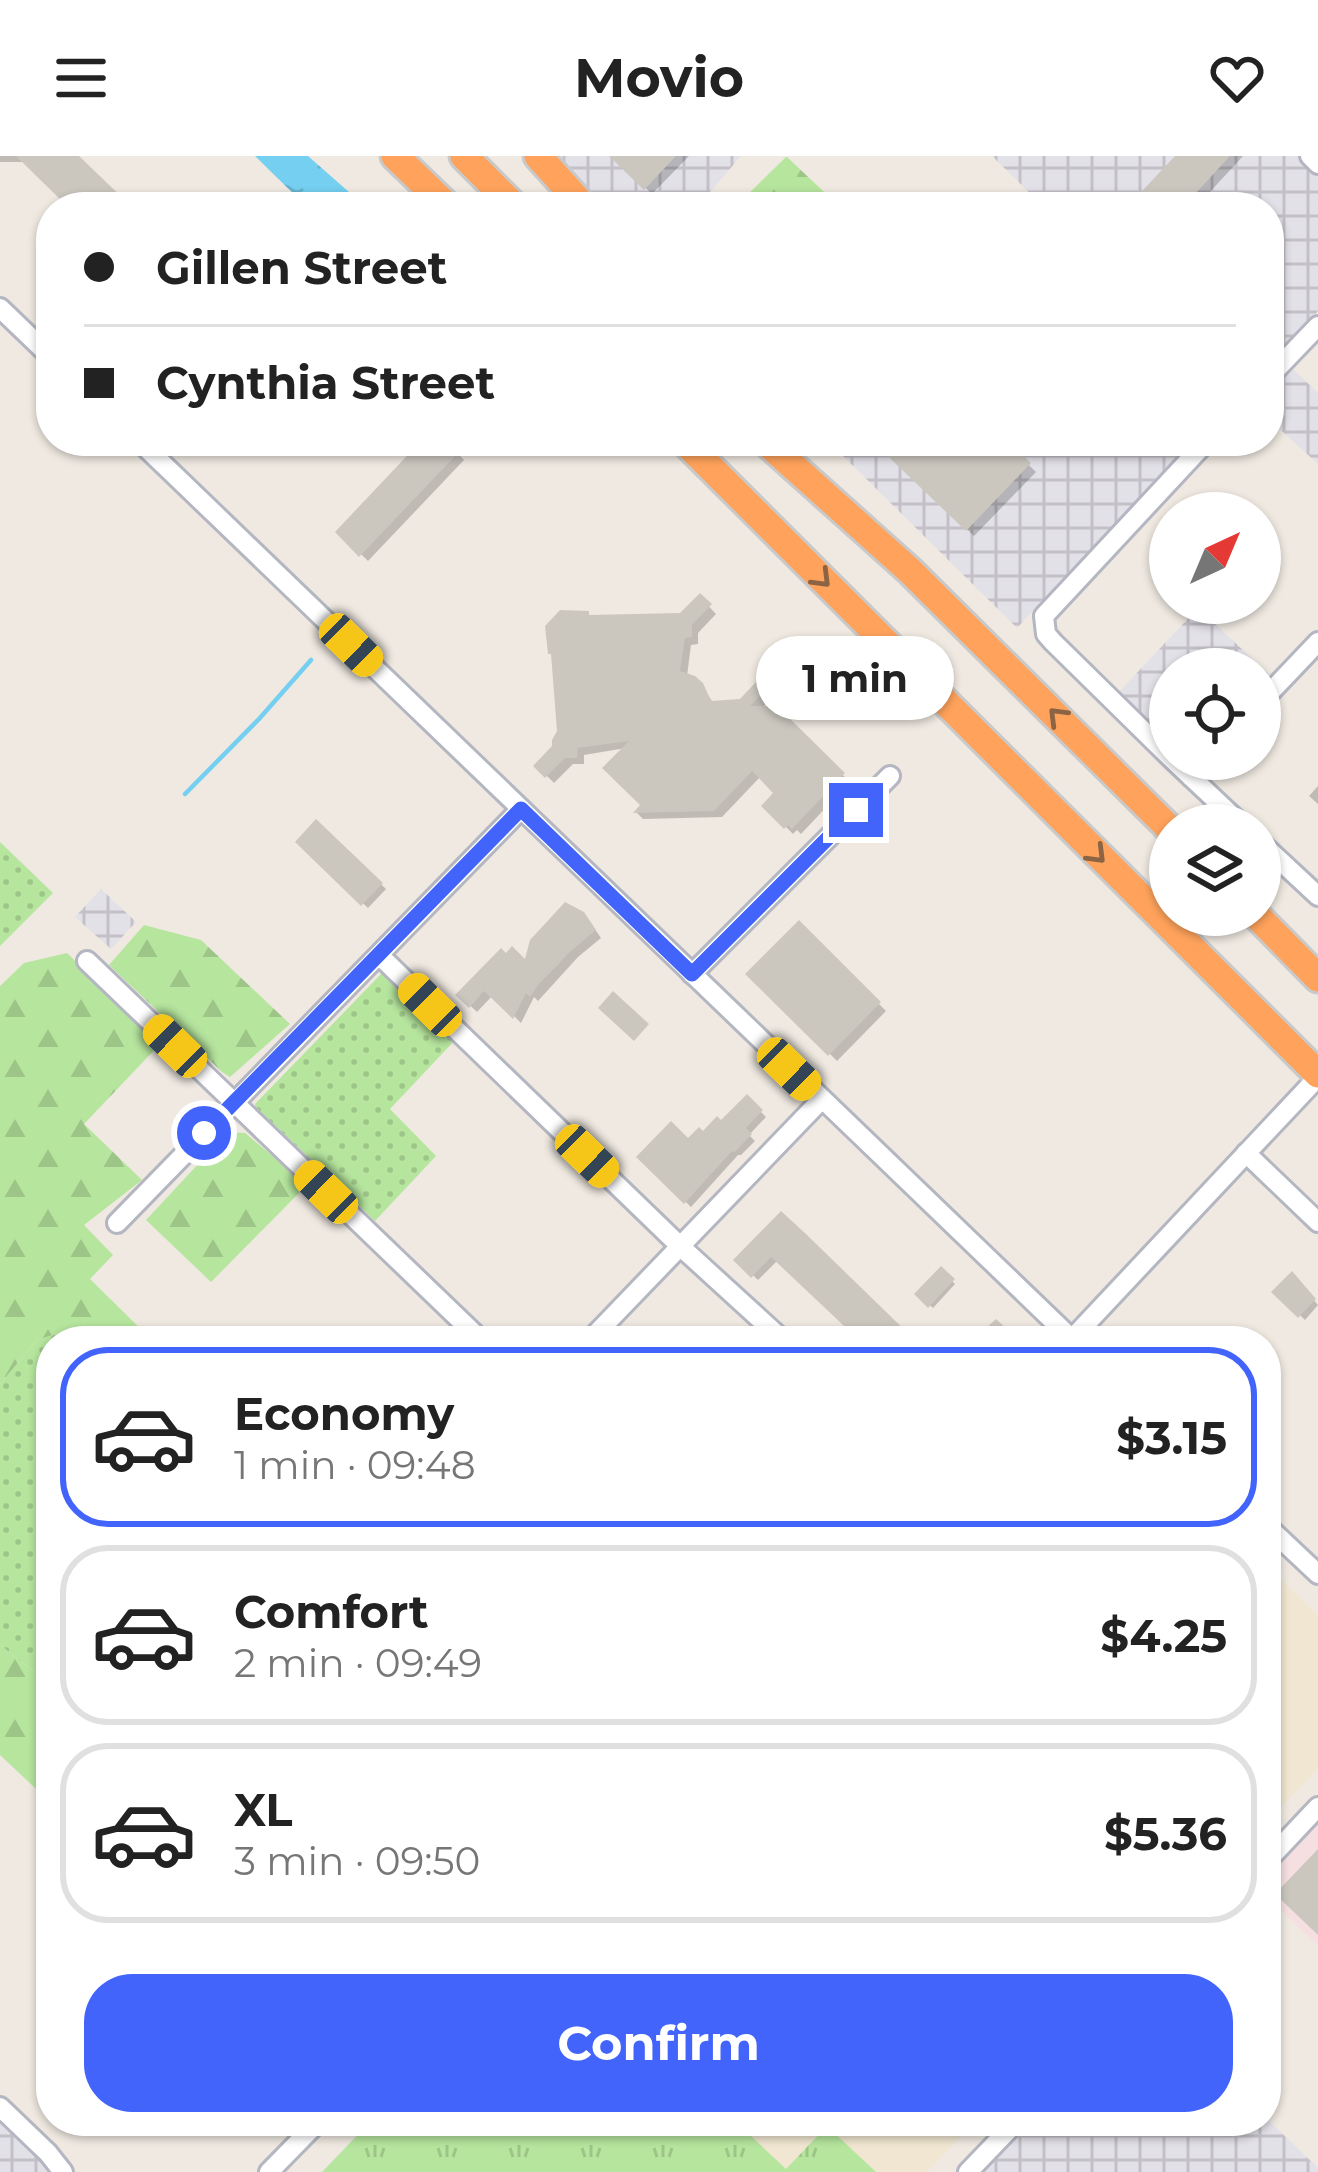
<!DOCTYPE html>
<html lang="en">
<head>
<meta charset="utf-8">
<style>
  :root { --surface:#fff; --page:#f2f2f2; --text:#222; --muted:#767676; --line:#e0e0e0; --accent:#4264fb }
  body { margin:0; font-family:Montserrat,sans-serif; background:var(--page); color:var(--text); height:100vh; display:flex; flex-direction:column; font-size:45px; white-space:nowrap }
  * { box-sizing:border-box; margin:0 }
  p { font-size:39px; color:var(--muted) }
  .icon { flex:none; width:66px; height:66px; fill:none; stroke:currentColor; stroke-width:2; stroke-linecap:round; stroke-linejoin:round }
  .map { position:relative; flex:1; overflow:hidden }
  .sheet { position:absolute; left:36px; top:1170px; width:1245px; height:810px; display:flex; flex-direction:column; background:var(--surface); border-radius:48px; box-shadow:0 3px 9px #0004 }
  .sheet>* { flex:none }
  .guide { position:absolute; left:36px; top:36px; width:1248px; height:264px; border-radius:48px; box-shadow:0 3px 9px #0004; display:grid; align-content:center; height:264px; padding:0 48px; background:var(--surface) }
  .needle { width:78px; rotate:44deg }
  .controls { position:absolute; left:1149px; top:336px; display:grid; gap:24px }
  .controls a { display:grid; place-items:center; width:132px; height:132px; border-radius:50%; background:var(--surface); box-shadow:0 3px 9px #0004; font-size:60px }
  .end { position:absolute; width:54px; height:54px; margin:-27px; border:15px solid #4264fb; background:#fff; box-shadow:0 0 0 6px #fff }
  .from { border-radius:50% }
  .bubble { position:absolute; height:84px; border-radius:42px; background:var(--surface); box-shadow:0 3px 9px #0004; font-size:39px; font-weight:700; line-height:84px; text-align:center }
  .car { position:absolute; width:36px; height:72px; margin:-36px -18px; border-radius:15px; box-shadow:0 0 9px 3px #0007; background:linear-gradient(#f5c518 24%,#345 0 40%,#f5c518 0 76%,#345 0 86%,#f5c518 0) }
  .guide b { display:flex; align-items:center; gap:42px; height:114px; font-size:45px }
  .guide b+b { border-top:3px solid var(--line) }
  .guide i { width:30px; height:30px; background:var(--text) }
  ul { padding:21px 0 0; list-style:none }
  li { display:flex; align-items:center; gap:36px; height:180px; margin:0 24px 18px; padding:0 24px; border:6px solid var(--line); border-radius:48px }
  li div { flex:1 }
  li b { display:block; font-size:45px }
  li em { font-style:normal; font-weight:700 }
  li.current { border-color:var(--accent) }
  li>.icon { width:108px; height:108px; stroke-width:1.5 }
  .primary-button { display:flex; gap:24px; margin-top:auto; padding:24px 48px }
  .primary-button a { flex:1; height:138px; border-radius:48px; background:var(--accent); color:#fff; font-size:48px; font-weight:700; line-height:138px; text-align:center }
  header { display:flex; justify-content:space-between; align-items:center; height:156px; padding:0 48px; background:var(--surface); font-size:54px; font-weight:700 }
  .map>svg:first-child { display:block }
  .industrial { fill:url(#industrial-grid) }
  .education { fill:#f0e6d1 }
  .medical { fill:#f5dfe0 }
  .grass { fill:url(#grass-dots) }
  .forest { fill:url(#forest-firs) }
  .park { fill:url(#park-tufts) }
  .water { fill:url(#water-ripples) }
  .shadow { fill:#0003 }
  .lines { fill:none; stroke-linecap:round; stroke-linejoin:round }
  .stream { stroke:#75cff0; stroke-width:4.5 }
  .building { fill:#cbc7bf }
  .minor-casing { stroke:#b4b7c1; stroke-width:24 }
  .highway-casing { stroke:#c9c9c9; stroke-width:33 }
  .minor { stroke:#fff; stroke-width:18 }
  .highway { stroke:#ffa35c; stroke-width:27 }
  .oneway { stroke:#8c6343 }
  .route { stroke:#4264fb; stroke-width:15 }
</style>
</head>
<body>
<header><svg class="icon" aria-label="menu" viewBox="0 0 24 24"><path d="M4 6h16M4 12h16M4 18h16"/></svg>Movio<svg class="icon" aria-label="heart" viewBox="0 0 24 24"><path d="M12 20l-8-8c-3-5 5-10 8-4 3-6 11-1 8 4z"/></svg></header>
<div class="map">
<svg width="1318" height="2016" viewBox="0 0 1318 2016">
  <defs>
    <pattern id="industrial-grid" width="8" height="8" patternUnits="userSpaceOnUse" patternTransform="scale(3)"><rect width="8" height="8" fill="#e3e1e8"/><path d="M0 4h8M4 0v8" fill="none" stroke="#c3c1c7"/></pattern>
    <pattern id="grass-dots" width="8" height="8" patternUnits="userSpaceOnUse" patternTransform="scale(3)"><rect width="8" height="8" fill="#b6e59e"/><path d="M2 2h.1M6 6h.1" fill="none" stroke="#9dc588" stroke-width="1.8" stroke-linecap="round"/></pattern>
    <pattern id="forest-firs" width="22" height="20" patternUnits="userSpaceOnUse" patternTransform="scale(3)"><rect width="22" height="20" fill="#b6e59e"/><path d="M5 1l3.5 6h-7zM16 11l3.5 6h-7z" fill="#9dc588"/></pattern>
    <pattern id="park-tufts" width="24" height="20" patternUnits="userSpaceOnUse" patternTransform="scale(3)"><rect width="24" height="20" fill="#b6e59e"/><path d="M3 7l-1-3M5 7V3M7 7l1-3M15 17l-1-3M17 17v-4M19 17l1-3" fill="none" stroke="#9dc588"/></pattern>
    <pattern id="water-ripples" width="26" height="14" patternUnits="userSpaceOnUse" patternTransform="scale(3)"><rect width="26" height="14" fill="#75cff0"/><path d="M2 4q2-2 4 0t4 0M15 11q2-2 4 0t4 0" fill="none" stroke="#66b2ce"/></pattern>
  </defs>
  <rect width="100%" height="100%" fill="#efe9e1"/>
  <!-- industrial -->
  <g class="industrial">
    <path d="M535,0H741L697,51H587Z"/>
    <path d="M992,0H1297L1318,20V155L1269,207V51H1044Z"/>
    <path d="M1291,211L1318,237V308L1269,263V234Z"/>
    <path d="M828,285H1194L1017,472Z"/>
    <path d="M1198,452L1274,523L1260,538V513H1170V588L1117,538Z"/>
    <path d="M101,733L136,766L111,793L75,761Z"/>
    <path d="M1266,1962L1318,2012V2016H977L1025,1965H1266Z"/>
    <path d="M0,1965L44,2007L49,2016H0Z"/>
  </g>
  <!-- education -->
  <g class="education">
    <path d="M1266,1409L1318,1459V1613L1266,1666Z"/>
    <path d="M735,1965H976L926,2016H876L827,1971L786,2014Z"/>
  </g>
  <!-- medical -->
  <path class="medical" d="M1318,1661V1790L1266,1740V1715Z"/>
  <!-- grass -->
  <g class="grass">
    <path d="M0,686L53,737L0,790Z"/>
    <path d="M382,817L390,818L456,883L390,953L436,1000L375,1065L256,951L255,948Z"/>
    <path d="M74,1171L88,1185H51V1529L0,1489V1228L37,1184Z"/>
  </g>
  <!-- forest -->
  <g class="forest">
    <path d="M786,1H787L840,51H735Z"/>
    <path d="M144,769L201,784L290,868L230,921L222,916L109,809Z"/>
    <path d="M67,797L160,888L84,968L142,1024L84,1069L113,1099L90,1123L153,1185H88L73,1172L37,1184L0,1228V830L24,807Z"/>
    <path d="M228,976L245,977L307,1029L211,1126L146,1064Z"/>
    <path d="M0,1489L51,1529V1647L0,1599Z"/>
  </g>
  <!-- park -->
  <path class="park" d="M371,1965H735L786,2013L827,1970L876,2016H322Z"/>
  <!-- water -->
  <path class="water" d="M255,0H308L366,51H307Z"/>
  <!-- shadow -->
  <g class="shadow">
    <path d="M0,0H75L128,51H72L25,6H0Z"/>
    <path d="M613,0H689L652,38Z"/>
    <path d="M1179,0H1243L1196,51H1131Z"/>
    <path d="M1269,110L1283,124L1269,138Z"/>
    <path d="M425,285H446L464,304L368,405L339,376Z"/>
    <path d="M876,285H1004L1036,316L974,380Z"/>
    <path d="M700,441L716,458L698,477V488L691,489L687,520L701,529L714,548L742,546L756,530L770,544L761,553H775L850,626L801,678L797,674L793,678L765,650L778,637L761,620L722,661L643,663L637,657L644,649L626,592L584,599V608H573L554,627L537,610L555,591L588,458L592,462L681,460Z"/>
    <path d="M1318,630V648L1309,640Z"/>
    <path d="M317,668L386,733L368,752L299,686Z"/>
    <path d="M590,766L601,782L578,801L538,845L534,841L521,867L493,839L477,856L459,839L527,809Z"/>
    <path d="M799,768L886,855L837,905L750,818Z"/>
    <path d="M747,942L766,961L749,979L755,985L741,999H738L691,1051L640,1001L703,979L721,968Z"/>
    <path d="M781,1059L912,1185H865L778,1104L758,1124L737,1104Z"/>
    <path d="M941,1114L955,1128L933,1152L918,1138Z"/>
    <path d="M1292,1119L1318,1149L1305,1164L1276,1136Z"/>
  </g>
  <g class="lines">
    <!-- stream -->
    <path class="stream" d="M185,638L259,563L311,504"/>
  </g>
  <!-- building -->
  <g class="building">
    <path d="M16,0H79L132,51H68Z"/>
    <path d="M609,0H676L644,34Z"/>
    <path d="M1175,0H1230L1183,51H1127Z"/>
    <path d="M421,285H450L460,295L359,401L335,376Z"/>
    <path d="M872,285H1008L1031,307L966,375Z"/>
    <path d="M700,437L712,448L692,469V481L685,482L680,515L695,520L703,527L711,545L740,543L756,526L765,535L750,550H777L845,617L792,673L788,669L784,673L761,650L773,637L752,615L714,655L633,657L640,649L602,612L629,585L578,592L577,602H565L545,622L533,610L552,590V584L557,575L551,498H548L545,470L560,454L589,455V459L680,457Z"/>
    <path d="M316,663L383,727L361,750L295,686Z"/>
    <path d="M565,746L584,756L596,774L571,795L538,829L530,841L526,837L513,863L484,835L469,852L455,839L501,792L506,797L512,790L525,803L530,784Z"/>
    <path d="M799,764L881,846L828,900L745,818Z"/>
    <path d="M613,835L649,868L634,885L598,852Z"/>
    <path d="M747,938L763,954L746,972L752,978L735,996L732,995L684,1048L636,1001L671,965L688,982L699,971L703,975L717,960L721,964Z"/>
    <path d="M781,1055L807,1079L916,1185H860L771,1101L751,1122L733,1104Z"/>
    <path d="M941,1110L955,1123L928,1152L914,1138Z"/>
    <path d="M1292,1115L1316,1143L1298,1162L1271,1136Z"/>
    <path d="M996,1163L1009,1175L1000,1185H972Z"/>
    <path d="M1318,1693V1779L1275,1738Z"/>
  </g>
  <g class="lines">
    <!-- minor casing -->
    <g class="minor-casing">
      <g id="minor">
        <path d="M1310,0L1318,8"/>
        <path d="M0,152L51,201"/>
        <path d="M1269,221L1318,170"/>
        <path d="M139,285L1074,1185"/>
        <path d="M1260,547L1318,486"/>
        <path d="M1170,601L1053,486L1046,478L1044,460L1207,285"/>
        <path d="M1172,603L1242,669"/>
        <path d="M1191,621L1208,603"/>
        <path d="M1260,686L1318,740"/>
        <path d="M380,800L681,1091L784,1185"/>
        <path d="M87,805L482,1185"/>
        <path d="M692,818L890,620"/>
        <path d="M1246,997L1318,1066"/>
        <path d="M117,1067L521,653"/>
        <path d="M589,1185L821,944"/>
        <path d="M1070,1185L1318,921"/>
        <path d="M1266,1369L1318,1418"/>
        <path d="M1266,1706L1318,1651"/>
        <path d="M0,1951L48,1997L63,2016"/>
        <path d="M269,2016L319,1965"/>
        <path d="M968,2016L1017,1965"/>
      </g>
    </g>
    <!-- highway casing -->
    <g class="highway-casing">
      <g id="highway">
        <path d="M395,0L448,51"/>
        <path d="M464,0L515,51"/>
        <path d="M538,0L584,51"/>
        <path d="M684,285L1318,918"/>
        <path d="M765,285L910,415L1170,673"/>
        <path d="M1256,759L1318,822"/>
      </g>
    </g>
    <!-- minor -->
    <use href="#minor" class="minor"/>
    <!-- highway -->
    <use href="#highway" class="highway"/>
  </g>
  <!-- one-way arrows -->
  <defs><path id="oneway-chevron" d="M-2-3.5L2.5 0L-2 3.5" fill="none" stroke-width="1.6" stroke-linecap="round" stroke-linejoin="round" transform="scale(3)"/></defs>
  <g class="oneway">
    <use href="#oneway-chevron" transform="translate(822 423) rotate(45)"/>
    <use href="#oneway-chevron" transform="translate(1057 560) rotate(-135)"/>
    <use href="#oneway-chevron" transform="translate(1097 699) rotate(45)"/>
  </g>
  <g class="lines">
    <!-- route -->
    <path class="route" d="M204,977L521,653L692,818L856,654"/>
  </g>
</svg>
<div class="controls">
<a><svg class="needle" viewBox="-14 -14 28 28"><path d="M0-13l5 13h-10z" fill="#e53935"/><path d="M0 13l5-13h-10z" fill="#767676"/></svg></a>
<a><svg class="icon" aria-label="locate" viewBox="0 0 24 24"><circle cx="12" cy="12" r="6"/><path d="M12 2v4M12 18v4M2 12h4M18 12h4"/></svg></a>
<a><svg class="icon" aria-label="layers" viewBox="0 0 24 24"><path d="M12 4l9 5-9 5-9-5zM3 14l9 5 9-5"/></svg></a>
</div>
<i class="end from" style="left:204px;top:977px"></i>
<i class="end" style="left:856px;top:654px"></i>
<div class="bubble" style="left:756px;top:480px;width:198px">1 min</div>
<i class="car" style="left:351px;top:489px;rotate:134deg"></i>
<i class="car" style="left:430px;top:849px;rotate:315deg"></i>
<i class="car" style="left:175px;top:890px;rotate:314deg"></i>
<i class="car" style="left:789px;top:913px;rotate:134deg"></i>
<i class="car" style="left:587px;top:1000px;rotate:134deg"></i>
<i class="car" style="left:326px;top:1036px;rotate:314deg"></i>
<div class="guide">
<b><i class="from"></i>Gillen Street</b>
<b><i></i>Cynthia Street</b>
</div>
<section class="sheet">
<ul>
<li class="current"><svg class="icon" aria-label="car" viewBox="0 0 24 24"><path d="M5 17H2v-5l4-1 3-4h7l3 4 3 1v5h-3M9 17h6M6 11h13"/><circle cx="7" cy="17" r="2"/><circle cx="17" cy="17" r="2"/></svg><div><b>Economy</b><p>1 min · 09:48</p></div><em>$3.15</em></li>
<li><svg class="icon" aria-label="car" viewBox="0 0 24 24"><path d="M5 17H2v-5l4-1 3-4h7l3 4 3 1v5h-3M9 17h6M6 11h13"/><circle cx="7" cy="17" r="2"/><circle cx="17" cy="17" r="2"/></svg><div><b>Comfort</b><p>2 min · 09:49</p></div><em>$4.25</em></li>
<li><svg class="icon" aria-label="car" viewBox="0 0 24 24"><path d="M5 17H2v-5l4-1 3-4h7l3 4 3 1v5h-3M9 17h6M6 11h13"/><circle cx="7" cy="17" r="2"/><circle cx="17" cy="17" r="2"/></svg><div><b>XL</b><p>3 min · 09:50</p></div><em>$5.36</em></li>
</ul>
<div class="primary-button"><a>Confirm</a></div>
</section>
</div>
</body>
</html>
